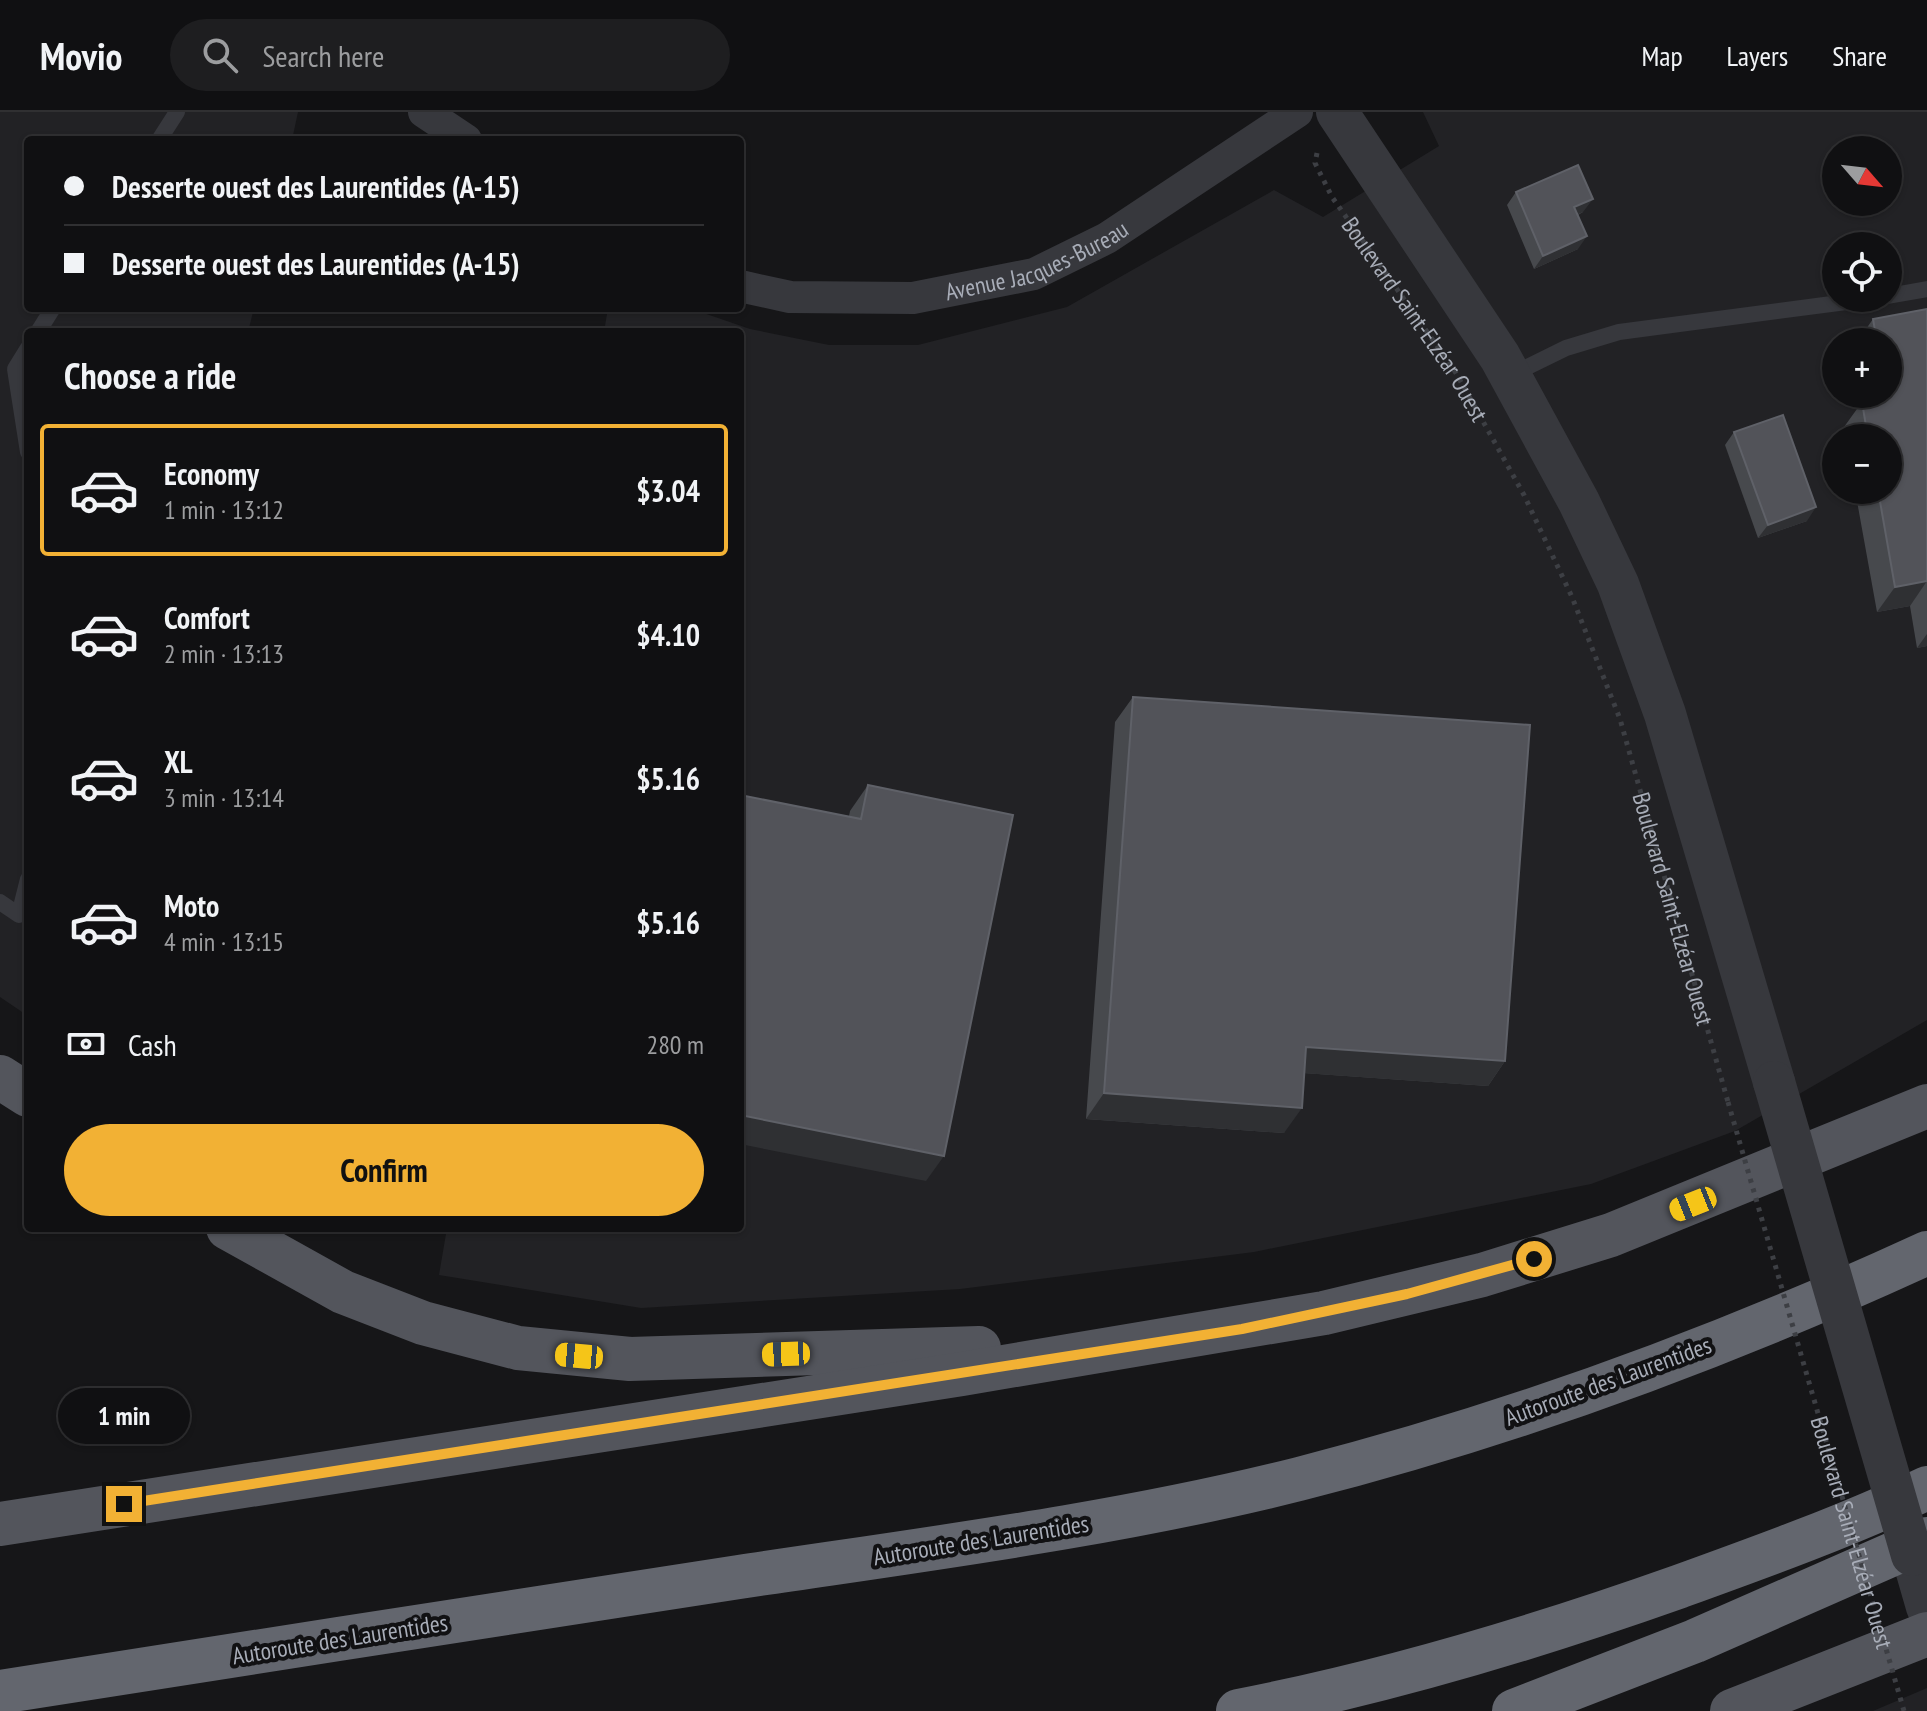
<!DOCTYPE html>
<html lang="en">
<head>
<meta charset="utf-8">
<style>
  :root { --surface:#101012; --page:#1e1e20; --text:#f1f3f6; --muted:#9c9d9f; --line:#303032; --accent:#f2b134 }
  body { margin:0; font-family:"PT Sans Narrow",sans-serif; background:var(--page); color:var(--text); height:100vh; display:flex; flex-direction:column; font-size:30px; white-space:nowrap }
  * { box-sizing:border-box; margin:0 }
  p { font-size:26px; color:var(--muted) }
  .icon { flex:none; width:44px; height:44px; fill:none; stroke:currentColor; stroke-width:2; stroke-linecap:round; stroke-linejoin:round }
  .map { position:relative; flex:1; overflow:hidden }
  .drawer { position:absolute; left:24px; top:216px; width:720px; height:904px; display:flex; flex-direction:column; background:var(--surface); border-radius:8px; box-shadow:0 2px 6px #0004,0 0 0 2px var(--line) }
  .drawer>* { flex:none }
  .banner { position:absolute; left:24px; top:24px; width:720px; height:176px; border-radius:8px; box-shadow:0 2px 6px #0004,0 0 0 2px var(--line); display:grid; align-content:center; height:176px; padding:0 40px; background:var(--surface) }
  .needle { width:52px; rotate:118deg }
  .fabs { position:absolute; left:1822px; top:24px; display:grid; gap:16px }
  .fabs a { display:grid; place-items:center; width:80px; height:80px; border-radius:50%; background:var(--surface); box-shadow:0 2px 6px #0004,0 0 0 2px var(--line); font-size:40px }
  .end { position:absolute; width:36px; height:36px; margin:-18px; border:10px solid #f2b134; background:#111; box-shadow:0 0 0 4px #111 }
  .from { border-radius:50% }
  .bubble { position:absolute; height:56px; border-radius:28px; background:var(--surface); box-shadow:0 2px 6px #0004,0 0 0 2px var(--line); font-size:26px; font-weight:700; line-height:56px; text-align:center }
  .car { position:absolute; width:24px; height:48px; margin:-24px -12px; border-radius:10px; box-shadow:0 0 6px 2px #0007; background:linear-gradient(#f5c518 24%,#345 0 40%,#f5c518 0 76%,#345 0 86%,#f5c518 0) }
  .banner b { display:flex; align-items:center; gap:28px; height:76px; font-size:30px }
  .banner b+b { border-top:2px solid var(--line) }
  .banner i { width:20px; height:20px; background:var(--text) }
  ul { padding:0; list-style:none }
  li { display:flex; align-items:center; gap:24px; height:132px; margin:0 16px 12px; padding:0 24px; border:4px solid transparent; border-radius:8px }
  li div { flex:1 }
  li b { display:block; font-size:30px }
  li em { font-style:normal; font-weight:700 }
  li.selected { border-color:var(--accent) }
  li>.icon { width:72px; height:72px; stroke-width:1.5 }
  h2 { padding:0 40px; font-size:36px; line-height:96px }
  .pay { display:flex; align-items:center; gap:20px; height:88px; padding:0 40px; font-size:30px }
  .pay p { margin-inline-start:auto }
  .cta { display:flex; gap:16px; margin-top:auto; padding:16px 40px }
  .cta a { flex:1; height:92px; border-radius:48px; background:var(--accent); color:#111; font-size:32px; font-weight:700; line-height:92px; text-align:center }
  header { display:flex; align-items:center; gap:48px; box-sizing:border-box; height:112px; padding:0 40px; background:var(--surface); border-bottom:2px solid var(--line) }
  header strong { font-size:38px }
  nav { display:flex; gap:44px; margin-inline-start:auto; font-size:28px }
  .search { width:560px; height:72px; background:var(--page); display:flex; align-items:center; gap:20px; box-sizing:border-box; padding:0 28px; border-radius:44px; color:var(--muted); font-size:30px }
  .map>svg:first-child { display:block }
  .built { fill:#222225; fill-rule:evenodd }
  .lines { fill:none; stroke-linecap:round; stroke-linejoin:round }
  .path { stroke:#3d3f44; stroke-width:5; stroke-dasharray:4 6; stroke-linecap:butt }
  .service { stroke:#37383d; stroke-width:16 }
  .minor { stroke:#37383d; stroke-width:32 }
  .tertiary { stroke:#37383d; stroke-width:42 }
  .primary { stroke:#53555c; stroke-width:44 }
  .motorway { stroke:#63666e; stroke-width:44 }
  .path-bridge { stroke:#3d3f44; stroke-width:5; stroke-dasharray:4 6; stroke-linecap:butt }
  .tertiary-bridge { stroke:#37383d; stroke-width:42 }
  .wall { fill:#47494d }
  .shaded-wall { fill:#2f3033 }
  .building { fill:#525359; stroke:#5f6168; stroke-width:2 }
  .route { stroke:#f2b134; stroke-width:10 }
  .labels { text-anchor:middle; dominant-baseline:central; stroke-width:8; stroke-linejoin:round; paint-order:stroke }
  .street-label { font-size:24px; fill:#a8adb8; stroke:#111113 }
</style>
</head>
<body>
<header>
<strong>Movio</strong>
<div class="search"><svg class="icon" aria-label="search" viewBox="0 0 24 24"><circle cx="10" cy="10" r="6"/><path d="M15 15l6 6"/></svg>Search here</div>
<nav><a>Map</a><a>Layers</a><a>Share</a></nav>
</header>
<div class="map">
<svg width="1927" height="1599" viewBox="0 0 1927 1599">
  <rect width="100%" height="100%" fill="#161618"/>
  <!-- built -->
  <g class="built">
    <path d="M0,0H298L292,28H28V196H254L248,220H28V904L0,885Z"/>
    <path d="M1423,0H1927V908L1735,1019L1591,1072L1254,1140L960,1177L641,1196L439,1163L447,1116H740V220H604L608,196H689L750,217L829,233H918L1067,195L1274,78L1323,105L1439,34ZM1836,38H1888V90H1836ZM1836,134H1888V186H1836ZM1836,230H1888V282H1836ZM1836,326H1888V378H1836Z"/>
    <path d="M1927,1576V1599H1873Z"/>
  </g>
  <g class="lines">
    <!-- path -->
    <path class="path" id="s1" d="M1317,41L1315,51L1332,85L1456,261L1524,383L1572,485L1620,607L1728,990"/>
    <!-- service -->
    <g class="service">
      <path d="M159,28L177,0"/>
      <path d="M1888,184L1927,177"/>
      <path d="M38,220L53,196"/>
      <path d="M28,236L15,257L28,340"/>
      <path d="M1511,263L1566,236L1619,220L1877,186"/>
      <path d="M0,790L19,803L28,767"/>
    </g>
    <!-- minor -->
    <g class="minor">
      <path d="M424,0L466,28"/>
      <path id="s2" d="M740,174L790,185L913,186L1034,162L1107,126L1297,0"/>
    </g>
    <!-- tertiary -->
    <g class="tertiary">
      <path d="M1337,0L1500,245L1579,390L1618,472L1665,602L1774,970"/>
      <path d="M1912,1443L1927,1495"/>
    </g>
    <!-- primary -->
    <g class="primary">
      <path d="M0,965L28,983"/>
      <path d="M228,1116L343,1180L423,1211L518,1236L630,1247L979,1236"/>
      <path d="M0,1412L962,1262L1324,1201L1482,1163L1611,1123L1927,994"/>
      <path d="M1732,1599L1927,1522"/>
    </g>
    <!-- motorway -->
    <g class="motorway">
      <path d="M0,1580C246,1541 493,1503 739,1465C926,1437 1116,1413 1299,1367C1515,1312 1725,1234 1927,1141"/>
      <path d="M1238,1599C1388,1570 1534,1526 1678,1475C1761,1445 1847,1414 1927,1376"/>
      <path d="M1514,1599L1695,1529L1927,1427"/>
    </g>
    <!-- path-bridge -->
    <path class="path-bridge" id="s3" d="M1728,990L1904,1599"/>
    <!-- tertiary-bridge -->
    <path class="tertiary-bridge" d="M1774,970L1912,1443"/>
  </g>
  <!-- wall -->
  <g class="wall">
    <path d="M1516,80L1583,100L1578,103V137L1534,157L1507,93Z"/>
    <path d="M1927,197V534L1917,536L1910,494L1877,500L1855,378H1888V326H1846L1844,315L1862,290L1865,289L1864,282H1888V230H1857L1873,207Z"/>
    <path d="M1734,320L1807,409L1758,426L1725,333Z"/>
    <path d="M1133,585L1505,949L1488,974L1304,961L1284,1021L1086,1007L1115,610Z"/>
    <path d="M868,673L926,1069L849,704L850,699Z"/>
  </g>
  <!-- shaded-wall -->
  <g class="shaded-wall">
    <path d="M1593,87L1583,100L1565,108L1574,95Z"/>
    <path d="M1587,124L1578,137L1534,157L1543,144Z"/>
    <path d="M1816,395L1807,409L1758,426L1768,413Z"/>
    <path d="M1927,469L1910,494L1877,500L1895,475Z"/>
    <path d="M1927,522V534L1917,536Z"/>
    <path d="M1306,935L1505,949L1488,974L1288,960Z"/>
    <path d="M1104,981L1302,996L1284,1021L1086,1007Z"/>
    <path d="M740,1003L944,1044L926,1069L740,1032Z"/>
  </g>
  <!-- building -->
  <g class="building">
    <path d="M1578,53L1593,87L1574,95L1587,124L1543,144L1516,80Z"/>
    <path d="M1927,197V469L1895,475L1878,378H1888V326H1868L1862,290L1887,285L1886,282H1888V230H1877L1873,207Z"/>
    <path d="M1783,303L1816,395L1768,413L1734,320Z"/>
    <path d="M1133,585L1530,613L1505,949L1306,935L1302,996L1104,981Z"/>
    <path d="M868,673L1013,703L944,1044L740,1003V683L861,707Z"/>
  </g>
  <g class="lines">
    <!-- route -->
    <path class="route" d="M124,1392L1242,1217L1407,1182L1534,1147"/>
  </g>
  <g class="labels">
    <!-- street labels -->
    <g class="street-label">
      <text stroke="none"><textPath href="#s2" startOffset="304">Avenue Jacques-Bureau</textPath></text>
      <text stroke="none"><textPath href="#s1" startOffset="196">Boulevard Saint-Elzéar Ouest</textPath></text>
      <text stroke="none"><textPath href="#s1" startOffset="844">Boulevard Saint-Elzéar Ouest</textPath></text>
      <text transform="translate(1608 1269) rotate(-20)">Autoroute des Laurentides</text>
      <text stroke="none"><textPath href="#s3" startOffset="448">Boulevard Saint-Elzéar Ouest</textPath></text>
      <text transform="translate(981 1428) rotate(-9)">Autoroute des Laurentides</text>
      <text transform="translate(340 1527) rotate(-9)">Autoroute des Laurentides</text>
    </g>
  </g>
</svg>
<div class="fabs">
<a><svg class="needle" viewBox="-14 -14 28 28"><path d="M0-13l5 13h-10z" fill="#e53935"/><path d="M0 13l5-13h-10z" fill="#9c9d9f"/></svg></a>
<a><svg class="icon" aria-label="locate" viewBox="0 0 24 24"><circle cx="12" cy="12" r="6"/><path d="M12 2v4M12 18v4M2 12h4M18 12h4"/></svg></a>
<a>+</a>
<a>−</a>
</div>
<i class="end from" style="left:1534px;top:1147px"></i>
<i class="end" style="left:124px;top:1392px"></i>
<div class="bubble" style="left:58px;top:1276px;width:132px">1 min</div>
<i class="car" style="left:1693px;top:1092px;rotate:248deg"></i>
<i class="car" style="left:786px;top:1242px;rotate:268deg"></i>
<i class="car" style="left:579px;top:1244px;rotate:275deg"></i>
<div class="banner">
<b><i class="from"></i>Desserte ouest des Laurentides (A-15)</b>
<b><i></i>Desserte ouest des Laurentides (A-15)</b>
</div>
<section class="drawer">
<h2>Choose a ride</h2>
<ul>
<li class="selected"><svg class="icon" aria-label="car" viewBox="0 0 24 24"><path d="M5 17H2v-5l4-1 3-4h7l3 4 3 1v5h-3M9 17h6M6 11h13"/><circle cx="7" cy="17" r="2"/><circle cx="17" cy="17" r="2"/></svg><div><b>Economy</b><p>1 min · 13:12</p></div><em>$3.04</em></li>
<li><svg class="icon" aria-label="car" viewBox="0 0 24 24"><path d="M5 17H2v-5l4-1 3-4h7l3 4 3 1v5h-3M9 17h6M6 11h13"/><circle cx="7" cy="17" r="2"/><circle cx="17" cy="17" r="2"/></svg><div><b>Comfort</b><p>2 min · 13:13</p></div><em>$4.10</em></li>
<li><svg class="icon" aria-label="car" viewBox="0 0 24 24"><path d="M5 17H2v-5l4-1 3-4h7l3 4 3 1v5h-3M9 17h6M6 11h13"/><circle cx="7" cy="17" r="2"/><circle cx="17" cy="17" r="2"/></svg><div><b>XL</b><p>3 min · 13:14</p></div><em>$5.16</em></li>
<li><svg class="icon" aria-label="car" viewBox="0 0 24 24"><path d="M5 17H2v-5l4-1 3-4h7l3 4 3 1v5h-3M9 17h6M6 11h13"/><circle cx="7" cy="17" r="2"/><circle cx="17" cy="17" r="2"/></svg><div><b>Moto</b><p>4 min · 13:15</p></div><em>$5.16</em></li>
</ul>
<div class="pay"><svg class="icon" aria-label="cash" viewBox="0 0 24 24"><path d="M3 7h18v10H3z"/><circle cx="12" cy="12" r="2"/></svg>Cash<p>280 m</p></div>
<div class="cta"><a>Confirm</a></div>
</section>
</div>
</body>
</html>
